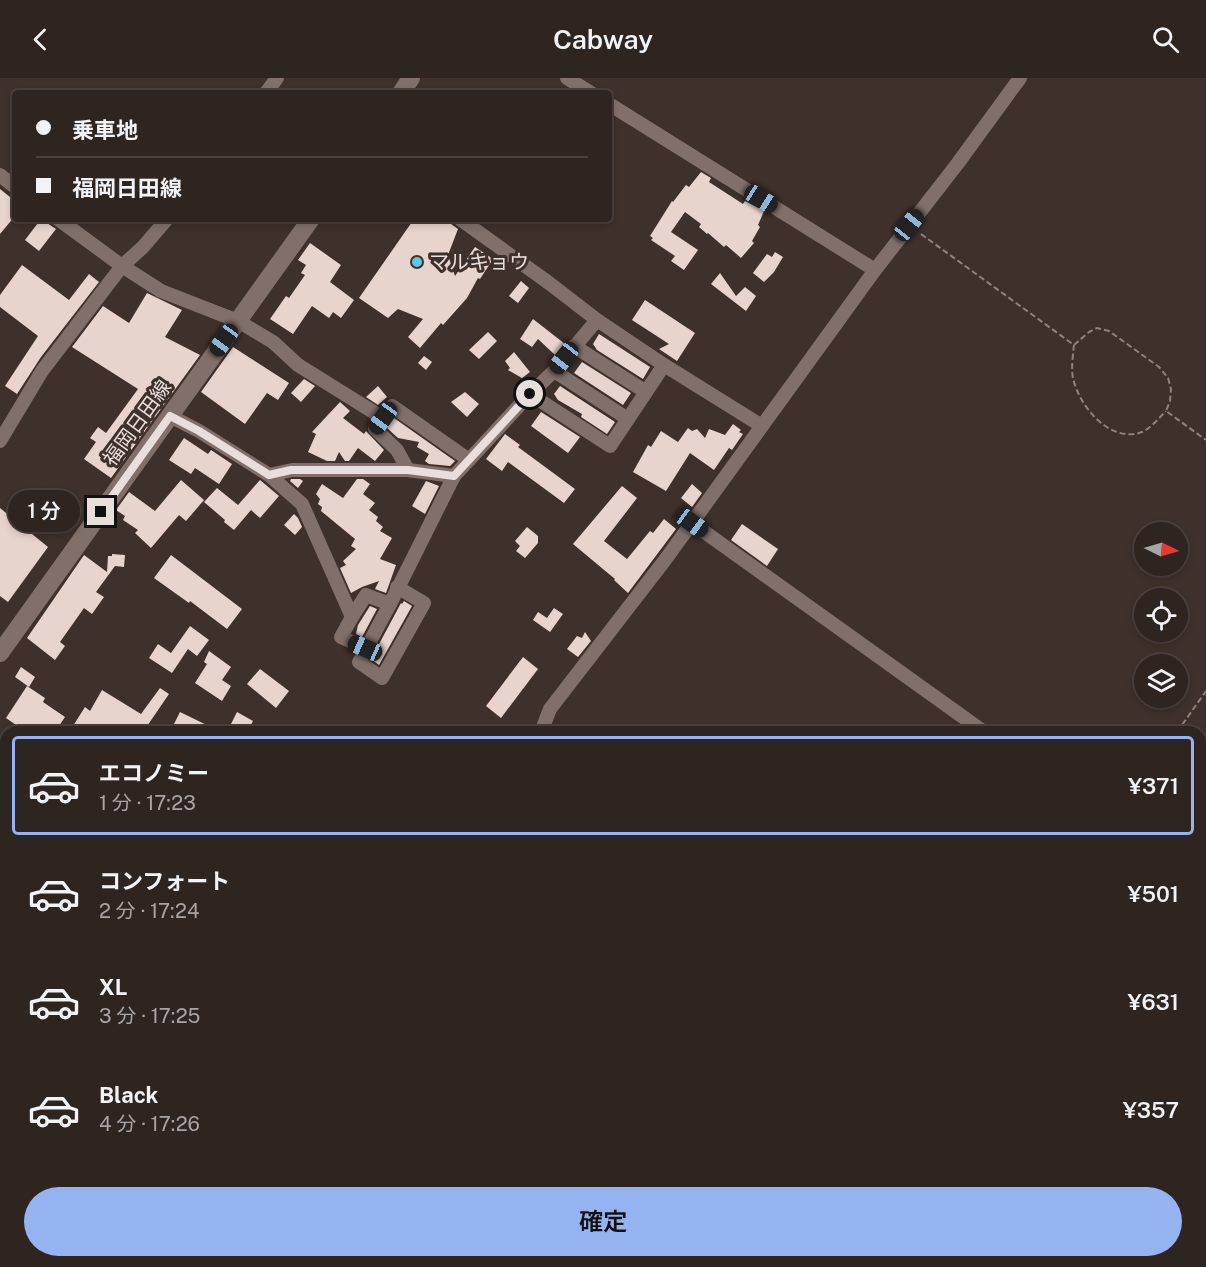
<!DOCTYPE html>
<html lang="ja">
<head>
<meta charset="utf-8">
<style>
  :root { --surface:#2e2420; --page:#3a302d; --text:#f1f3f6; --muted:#a7a4a5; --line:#49413e; --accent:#95b2f1 }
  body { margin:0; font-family:"Public Sans","Noto Sans JP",sans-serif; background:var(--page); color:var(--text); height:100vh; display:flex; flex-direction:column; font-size:22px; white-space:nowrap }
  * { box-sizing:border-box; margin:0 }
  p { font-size:20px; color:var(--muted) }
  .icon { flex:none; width:33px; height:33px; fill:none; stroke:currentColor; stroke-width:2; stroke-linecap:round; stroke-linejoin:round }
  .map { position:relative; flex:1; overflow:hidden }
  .drawer { position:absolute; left:0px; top:648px; width:1206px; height:542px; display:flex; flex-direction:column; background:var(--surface); border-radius:18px 18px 0 0; box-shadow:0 3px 9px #0003,0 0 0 2px var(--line) }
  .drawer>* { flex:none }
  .banner { position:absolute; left:12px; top:12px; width:600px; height:132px; border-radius:6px; box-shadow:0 3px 9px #0003,0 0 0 2px var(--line); display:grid; align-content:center; height:132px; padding:0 24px; background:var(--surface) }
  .needle { width:39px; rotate:95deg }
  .tools { position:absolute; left:1134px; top:444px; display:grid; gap:12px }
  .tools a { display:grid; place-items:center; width:54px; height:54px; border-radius:50%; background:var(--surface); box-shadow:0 3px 9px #0003,0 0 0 2px var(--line); font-size:30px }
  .end { position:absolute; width:27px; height:27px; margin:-14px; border:8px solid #e8dedb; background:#111; box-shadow:0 0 0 3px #111 }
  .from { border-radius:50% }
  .bubble { position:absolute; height:42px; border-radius:21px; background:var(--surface); box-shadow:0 3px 9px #0003,0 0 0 2px var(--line); font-size:20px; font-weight:600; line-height:42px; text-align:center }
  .car { position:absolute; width:18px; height:36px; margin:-18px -9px; border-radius:8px; box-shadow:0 0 4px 2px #0007; background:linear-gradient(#222 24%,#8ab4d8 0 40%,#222 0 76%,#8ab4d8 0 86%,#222 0) }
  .banner b { display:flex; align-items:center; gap:21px; height:57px; font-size:22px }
  .banner b+b { border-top:2px solid var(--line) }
  .banner i { width:15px; height:15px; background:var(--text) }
  ul { padding:10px 0 0; list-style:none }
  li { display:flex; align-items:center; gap:18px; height:99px; margin:0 12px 9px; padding:0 12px; border:3px solid transparent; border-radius:6px }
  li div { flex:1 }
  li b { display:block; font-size:22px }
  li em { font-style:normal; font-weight:600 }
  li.active { border-color:var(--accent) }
  li>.icon { width:54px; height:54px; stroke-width:1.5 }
  .primary-button { display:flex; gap:12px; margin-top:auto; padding:12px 24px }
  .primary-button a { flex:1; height:69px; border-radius:36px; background:var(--accent); color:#111; font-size:24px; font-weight:600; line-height:69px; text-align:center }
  header { display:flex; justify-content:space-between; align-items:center; height:78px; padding:0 24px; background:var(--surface); font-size:27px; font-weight:600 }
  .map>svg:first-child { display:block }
  .water { fill:#924f36 }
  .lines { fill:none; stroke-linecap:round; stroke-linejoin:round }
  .stream { stroke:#924f36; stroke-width:4 }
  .building { fill:#e7d4cd }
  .path { stroke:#8e827e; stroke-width:2; stroke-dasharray:6 3; stroke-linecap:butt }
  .street { stroke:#81706a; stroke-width:14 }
  .secondary { stroke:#81706a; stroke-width:18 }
  .route { stroke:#e8dedb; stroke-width:8 }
  .poi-dot { fill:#5cc7e7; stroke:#3e302b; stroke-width:2 }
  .labels { text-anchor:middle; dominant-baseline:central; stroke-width:6; stroke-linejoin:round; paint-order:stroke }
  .poi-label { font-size:20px; fill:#e8dedb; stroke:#3e302b; text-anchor:start }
  .street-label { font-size:20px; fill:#e8dedb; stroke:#3e302b }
</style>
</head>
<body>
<header><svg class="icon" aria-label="back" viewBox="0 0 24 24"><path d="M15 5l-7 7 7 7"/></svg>Cabway<svg class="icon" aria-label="search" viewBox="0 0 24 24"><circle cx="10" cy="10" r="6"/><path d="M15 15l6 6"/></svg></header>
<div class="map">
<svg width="1206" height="1189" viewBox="0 0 1206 1189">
  <rect width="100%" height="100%" fill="#3e302b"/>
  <!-- water -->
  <path class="water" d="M0,1061L6,1066V1184H156L162,1189H12L0,1180Z"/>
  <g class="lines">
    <!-- stream -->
    <g class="stream">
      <path d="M0,698L6,704"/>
      <path d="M702,1185L713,1189"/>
    </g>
  </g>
  <!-- building -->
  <g class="building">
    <path d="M701,94L711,100L709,104L743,126L745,123L764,133L758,147L760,149L752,163L754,165L741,180L726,167L724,169L708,155L707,156L699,149L701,146L685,134L671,154L698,172L684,192L671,183L675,178L651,162L653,160L650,158L672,123L673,124L686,107L689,109Z"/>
    <path d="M0,111L15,123V138L0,156Z"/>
    <path d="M41,141L56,151L39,173L25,162Z"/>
    <path d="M414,141H444L458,151L448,177L455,198L475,169L493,181L480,201L478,200L467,220L443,247L441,245L420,270L408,259L423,241L398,231L388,240L359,220Z"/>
    <path d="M310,165L341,187L330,204L354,222L341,240L333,234L329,240L312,228L293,256L270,241L286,218L289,220L305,197L301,195L306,187L298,182Z"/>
    <path d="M775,174L783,179L774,194L764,204L753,195L767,176L772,179Z"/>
    <path d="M22,187L69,222L89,196L99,204L41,279L17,316L5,308L38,258L0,229V217Z"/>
    <path d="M720,195L736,218L745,209L756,218L746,233L711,206Z"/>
    <path d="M521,203L529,210L518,225L509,218Z"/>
    <path d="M147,215L182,232L165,259L200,277L111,400L84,381L96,364L90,360L98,349L106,355L138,311L72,269L103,228L129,245Z"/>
    <path d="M645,222L695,255L677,283L659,271L669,266L632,242Z"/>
    <path d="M533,241L565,266L555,277L538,261L532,269L520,261Z"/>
    <path d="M488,254L497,263L479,281L469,272Z"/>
    <path d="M599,256L650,289L643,301L597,272L593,266Z"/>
    <path d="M233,269L289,305L278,322L267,315L245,346L201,314Z"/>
    <path d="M514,274L530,294L522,300L508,292L510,290L505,283Z"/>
    <path d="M424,278L432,284L426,292L418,285Z"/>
    <path d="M582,284L631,315L623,327L574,295Z"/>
    <path d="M304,301L315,308L301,324L291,315Z"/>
    <path d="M378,308L387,319L378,327L366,319Z"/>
    <path d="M560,308L615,344L607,356L581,339L582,336L558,322L554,316Z"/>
    <path d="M465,314L479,326L467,339L451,324Z"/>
    <path d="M340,324L350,333L343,340L364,356L366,353L384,372L375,383L358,370L349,383H345L339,374L335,383H327L308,374L316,356L312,354Z"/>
    <path d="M541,334L580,359L568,375L531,348Z"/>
    <path d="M394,340L455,383L450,388L429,386L425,383L429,376L417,369L419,364L398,360L387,350Z"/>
    <path d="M733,346L741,352L739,354L743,356L732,372L729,370L714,392L690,375L666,413L633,394L648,367L651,369L661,353L678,364L688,350L692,353L697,351L705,360L709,351L725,357Z"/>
    <path d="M505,356L520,367L518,369L575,411L564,425L508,384L502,393L486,381Z"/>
    <path d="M184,360L208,376L211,372L232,386L219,406L195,390L191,396L169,382Z"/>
    <path d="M291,401H300L303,403L298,410L290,403Z"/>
    <path d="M357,401H363L370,406L363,416L375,425L369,432L378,439L376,443L383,449L380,453L392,460L380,481L396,487L386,515L375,511L379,503L362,509L351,515L340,490L346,487L343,483L356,471L351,468L355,461L321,433L322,429L318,426L320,421L316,416L322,406L343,420Z"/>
    <path d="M181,402L204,422L186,443L179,437L151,470L135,455L138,452L123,442L125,438L116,432L129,414L155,433Z"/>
    <path d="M260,402L279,418L260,440L251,432L234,452L224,444L225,442L204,424L217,410L238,427Z"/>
    <path d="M426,403L439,408L425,436L412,428Z"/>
    <path d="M692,406L702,415L692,429L681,420Z"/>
    <path d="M622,408L637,420L604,463L627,481L650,453L653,455L664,441L676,451L628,515L614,502L615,501L573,466Z"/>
    <path d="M0,430L48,469L8,524L0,518Z"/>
    <path d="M294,436L298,440L302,449L295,457L284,447Z"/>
    <path d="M742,446L778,471L767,488L731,462Z"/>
    <path d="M527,449L538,458V465L525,480L516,473L520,468L515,463Z"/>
    <path d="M112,476L125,477L124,489L115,488L96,514L104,519L92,536L84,530L60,564L65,568L55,582L27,560L84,477L107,494L108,478H112Z"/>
    <path d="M171,477L242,531L227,551L190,523L189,525L154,500Z"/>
    <path d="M404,523L412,528L379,587L371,581L401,525L402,526Z"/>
    <path d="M370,528L377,531L362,559L356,556L358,547Z"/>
    <path d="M554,530L563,536L550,554L533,542L538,534L547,540Z"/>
    <path d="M190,548L209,562L197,578L188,571L172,595L149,580L158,566L171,575Z"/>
    <path d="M585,554L591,563L578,579L567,571L577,558L582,560Z"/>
    <path d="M209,573L231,589L222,602L231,608L222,623L195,605L207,586L204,584Z"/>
    <path d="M523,579L538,591L501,640L486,628Z"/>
    <path d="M21,589L35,599L29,609L15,599Z"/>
    <path d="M260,591L289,613L276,630L247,606Z"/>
    <path d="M27,608L45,620L43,624L65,639L55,654H26L6,640Z"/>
    <path d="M160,610L169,616L143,654H82L73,648L85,629L90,633L102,612L141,636Z"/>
    <path d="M180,634L221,654H190L174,646Z"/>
    <path d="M237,634L253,643L247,654H227Z"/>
  </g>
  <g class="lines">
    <!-- path -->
    <g class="path">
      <path d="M921,156L1074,267L1089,254L1097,250L1109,253L1159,289L1168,300L1171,311L1170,323L1166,333L1206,362"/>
      <path d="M1074,267C1073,277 1071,290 1073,300C1079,328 1110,366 1142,354C1150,351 1159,340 1166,333"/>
      <path d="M1177,654L1206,613"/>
      <path d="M1098,1184L1106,1189"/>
    </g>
    <!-- street -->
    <g class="street">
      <path d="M567,0L591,15"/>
      <path d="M266,15L277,0"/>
      <path d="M609,26L875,192"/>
      <path d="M0,97L15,109"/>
      <path d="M58,141L122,188L161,213L238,243L273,264L298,287L383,340"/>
      <path d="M460,141L549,205L597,242L554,293L530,316L469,382"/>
      <path d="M574,268L646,314"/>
      <path d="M664,287L762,348"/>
      <path d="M554,293L628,341"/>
      <path d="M530,316L610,368L664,287L597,242"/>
      <path d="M170,338L199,353L269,397L292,392H408L454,398L390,526L366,517L352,539L302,426L269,397"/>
      <path d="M0,363L42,293L122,188L143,169L167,141"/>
      <path d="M408,392L397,372L375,351L392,328L469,382L454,398"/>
      <path d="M692,445L984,654"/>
      <path d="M390,526L359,584L382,600L424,525L397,509"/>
      <path d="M352,539L341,559L365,570"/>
      <path d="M541,654L550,631L665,482L875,192L958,85L1020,0"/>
      <path d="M0,774L6,777"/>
      <path d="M1200,809L1206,813"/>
      <path d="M0,926L6,928"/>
      <path d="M0,1014L6,1018"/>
      <path d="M1200,1111L1206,1115"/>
      <path d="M214,1184L220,1189"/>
      <path d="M464,1184L473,1189"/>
      <path d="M733,1184L739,1189"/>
      <path d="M913,1184L916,1189"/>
      <path d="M316,1189L321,1184"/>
      <path d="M404,1189L410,1184"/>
      <path d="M692,1189L693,1184"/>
      <path d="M796,1189L800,1184"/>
      <path d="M1150,1189L1153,1184"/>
    </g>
    <!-- secondary -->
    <g class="secondary">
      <path d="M401,15L411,0"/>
      <path d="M0,575L311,141"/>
    </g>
  </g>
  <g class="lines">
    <!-- route -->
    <path class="route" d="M101,434L170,338L199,353L269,397L291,392H408L454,398L530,316"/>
  </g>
  <!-- markers -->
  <circle class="poi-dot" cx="417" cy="184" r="6"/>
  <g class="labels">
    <!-- poi labels -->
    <g class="poi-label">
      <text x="429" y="184">マルキョウ</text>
    </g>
    <!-- street labels -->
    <g class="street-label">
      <text transform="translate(137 345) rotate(-54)">福岡日田線</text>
    </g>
  </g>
</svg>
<div class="tools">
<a><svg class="needle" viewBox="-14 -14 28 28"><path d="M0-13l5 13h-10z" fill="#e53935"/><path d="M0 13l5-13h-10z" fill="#a7a4a5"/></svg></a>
<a><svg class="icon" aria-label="locate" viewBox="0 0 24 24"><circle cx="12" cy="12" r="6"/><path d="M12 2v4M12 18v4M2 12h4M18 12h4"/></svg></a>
<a><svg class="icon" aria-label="layers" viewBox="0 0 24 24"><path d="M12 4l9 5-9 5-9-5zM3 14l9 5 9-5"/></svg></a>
</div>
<i class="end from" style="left:530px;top:316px"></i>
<i class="end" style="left:101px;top:434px"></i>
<div class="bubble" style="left:8px;top:412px;width:72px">1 分</div>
<i class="car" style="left:761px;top:121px;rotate:122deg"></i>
<i class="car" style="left:909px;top:147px;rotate:39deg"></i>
<i class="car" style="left:224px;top:262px;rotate:216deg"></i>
<i class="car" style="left:564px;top:280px;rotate:218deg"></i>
<i class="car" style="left:383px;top:340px;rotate:216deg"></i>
<i class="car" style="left:692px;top:445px;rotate:126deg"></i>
<i class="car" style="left:365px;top:570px;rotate:294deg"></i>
<div class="banner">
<b><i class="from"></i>乗車地</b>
<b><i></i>福岡日田線</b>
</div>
<section class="drawer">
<ul>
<li class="active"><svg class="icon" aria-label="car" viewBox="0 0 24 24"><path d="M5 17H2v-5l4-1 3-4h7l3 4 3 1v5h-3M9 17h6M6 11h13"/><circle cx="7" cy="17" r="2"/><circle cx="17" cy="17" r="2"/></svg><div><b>エコノミー</b><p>1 分 · 17:23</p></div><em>¥371</em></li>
<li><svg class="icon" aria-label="car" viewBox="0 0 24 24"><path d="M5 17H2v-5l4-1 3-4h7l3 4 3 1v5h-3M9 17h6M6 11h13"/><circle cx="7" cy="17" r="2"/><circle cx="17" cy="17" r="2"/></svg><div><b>コンフォート</b><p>2 分 · 17:24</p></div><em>¥501</em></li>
<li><svg class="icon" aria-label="car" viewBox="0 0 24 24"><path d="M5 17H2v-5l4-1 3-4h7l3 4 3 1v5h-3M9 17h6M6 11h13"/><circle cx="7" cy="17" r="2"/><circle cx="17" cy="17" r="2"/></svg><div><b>XL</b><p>3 分 · 17:25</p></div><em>¥631</em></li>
<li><svg class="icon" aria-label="car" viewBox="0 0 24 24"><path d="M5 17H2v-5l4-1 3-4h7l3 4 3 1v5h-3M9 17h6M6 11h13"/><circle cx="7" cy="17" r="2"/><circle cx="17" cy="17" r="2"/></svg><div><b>Black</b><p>4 分 · 17:26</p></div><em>¥357</em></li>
</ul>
<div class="primary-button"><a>確定</a></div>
</section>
</div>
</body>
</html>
